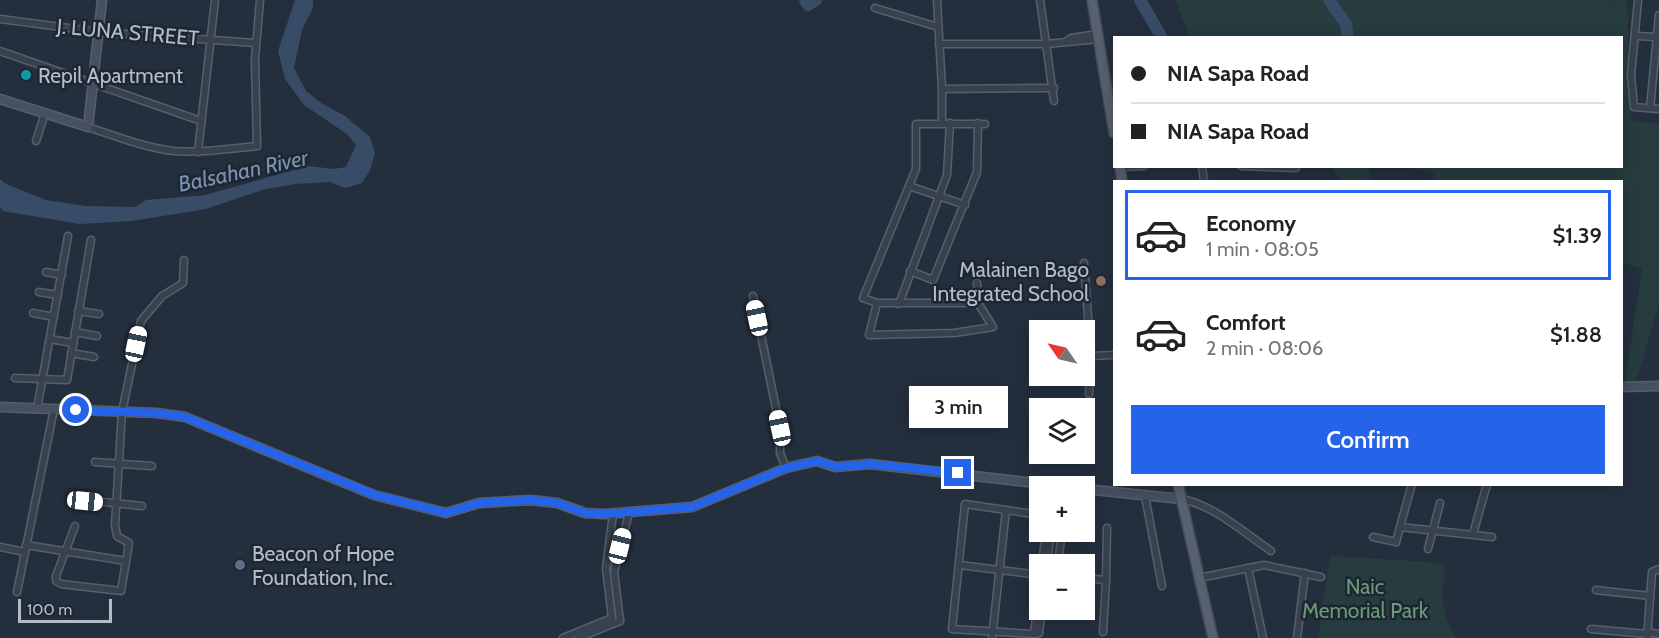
<!DOCTYPE html>
<html lang="en">
<head>
<meta charset="utf-8">
<style>
  :root { --surface:#fff; --page:#f2f2f2; --text:#222; --muted:#767676; --line:#e0e0e0; --accent:#2563eb }
  body { margin:0; font-family:Cabin,sans-serif; background:var(--page); color:var(--text); height:100vh; display:flex; flex-direction:column; font-size:22px; white-space:nowrap }
  * { box-sizing:border-box; margin:0 }
  p { font-size:20px; color:var(--muted) }
  .icon { flex:none; width:33px; height:33px; fill:none; stroke:currentColor; stroke-width:2; stroke-linecap:round; stroke-linejoin:round }
  .map { position:relative; flex:1; overflow:hidden }
  .details { position:absolute; left:1113px; top:180px; width:510px; height:306px; display:flex; flex-direction:column; background:var(--surface); border-radius:0px; box-shadow:0 3px 15px #0003 }
  .details>* { flex:none }
  .top-card { position:absolute; left:1113px; top:36px; width:510px; height:132px; border-radius:0px; box-shadow:0 3px 15px #0003; display:grid; align-content:center; height:132px; padding:0 18px; background:var(--surface) }
  .needle { width:39px; rotate:304deg }
  .fabs { position:absolute; left:1029px; top:320px; display:grid; gap:12px }
  .fabs a { display:grid; place-items:center; width:66px; height:66px; border-radius:0px; background:var(--surface); box-shadow:0 3px 15px #0003; font-size:30px }
  .scale { position:absolute; left:18px; bottom:15px; width:94px; box-sizing:border-box; padding-left:6px; border:3px solid #b4bcc9; border-top:0; font-size:16px; line-height:21px; white-space:nowrap; color:#b4bcc9; -webkit-text-stroke:4px #1d2633; paint-order:stroke }
  .end { position:absolute; width:27px; height:27px; margin:-14px; border:8px solid #2563eb; background:#fff; box-shadow:0 0 0 3px #fff }
  .from { border-radius:50% }
  .bubble { position:absolute; height:42px; border-radius:0px; background:var(--surface); box-shadow:0 3px 15px #0003; font-size:20px; font-weight:600; line-height:42px; text-align:center }
  .car { position:absolute; width:18px; height:36px; margin:-18px -9px; border-radius:8px; box-shadow:0 0 4px 2px #0007; background:linear-gradient(#fff 24%,#345 0 40%,#fff 0 76%,#345 0 86%,#fff 0) }
  .top-card b { display:flex; align-items:center; gap:21px; height:57px; font-size:22px }
  .top-card b+b { border-top:2px solid var(--line) }
  .top-card i { width:15px; height:15px; background:var(--text) }
  ul { padding:10px 0 0; list-style:none }
  li { display:flex; align-items:center; gap:18px; height:90px; margin:0 12px 9px; padding:0 6px; border:3px solid transparent; border-radius:0px }
  li div { flex:1 }
  li b { display:block; font-size:22px }
  li em { font-style:normal; font-weight:600 }
  li.selected { border-color:var(--accent) }
  li>.icon { width:54px; height:54px; stroke-width:1.5 }
  .action { display:flex; gap:12px; margin-top:auto; padding:12px 18px }
  .action a { flex:1; height:69px; border-radius:0px; background:var(--accent); color:#fff; font-size:24px; font-weight:600; line-height:69px; text-align:center }
  .map>svg:first-child { display:block }
  .green { fill:#263c3f }
  .water { fill:#394c67 }
  .lines { fill:none; stroke-linecap:round; stroke-linejoin:round }
  .river { stroke:#394c67; stroke-width:12 }
  .street-casing { stroke:#565f6c; stroke-width:9 }
  .secondary-casing { stroke:#565f6c; stroke-width:11 }
  .primary-casing { stroke:#414a57; stroke-width:12 }
  .street { stroke:#38414e; stroke-width:6 }
  .secondary { stroke:#465061; stroke-width:8 }
  .primary { stroke:#56606e; stroke-width:9 }
  .route { stroke:#2563eb; stroke-width:8 }
  .culture-dot { fill:#0f9aa8; stroke:#1d2633; stroke-width:2 }
  .education-dot { fill:#8d6e63; stroke:#1d2633; stroke-width:2 }
  .service-dot { fill:#5c6f8a; stroke:#1d2633; stroke-width:2 }
  .labels { text-anchor:middle; dominant-baseline:central; stroke-width:5; stroke-linejoin:round; paint-order:stroke }
  .street-label { font-size:21px; fill:#b4bcc9; stroke:#1d2633 }
  .poi-label { font-size:21px; fill:#b4bcc9; stroke:#1d2633; text-anchor:start }
  .park-label { font-size:21px; fill:#6b9a76; stroke:#1d2633 }
  .water-label { font-size:22px; font-style:italic; fill:#7c92b1; stroke:#1d2633 }
</style>
</head>
<body>
<div class="map">
<svg width="1659" height="638" viewBox="0 0 1659 638">
  <rect width="100%" height="100%" fill="#242f3e"/>
  <!-- green -->
  <g class="green">
    <path d="M1176,0H1612L1613,3L1615,0H1627L1631,120L1659,124V303L1636,382H1625L1642,268L1622,263V268V182L1433,181L1434,173L1408,167L1622,166V38L1189,37Z"/>
    <path d="M1323,167H1369L1370,181H1340L1332,167Z"/>
    <path d="M1330,556L1430,562L1445,566C1442,598 1440,609 1456,638H1318Z"/>
  </g>
  <!-- water -->
  <path class="water" d="M295,0H313V8L302,30L294,68L306,91L321,103L345,116L370,137L375,153L370,170L362,183L346,188L329,182L296,184L266,189L206,209L132,221L80,224L3,211L0,207V179L6,184L46,200L86,206L136,207L146,200L205,195L308,166L334,169L346,167L356,145L347,134L304,105L285,79L278,51Z"/>
  <g class="lines">
    <!-- river -->
    <g class="river">
      <path d="M805,0L808,5L816,0"/>
      <path d="M1140,0L1162,38"/>
      <path d="M1329,0L1346,24L1348,38"/>
    </g>
    <!-- street casing -->
    <g class="street-casing">
      <g id="street">
        <path d="M937,0L942,89V123"/>
        <path d="M1040,0L1054,101"/>
        <path d="M1638,0L1631,75L1634,107L1659,109"/>
        <path d="M875,8L938,27"/>
        <path d="M0,19L99,32L256,43"/>
        <path d="M1635,36L1658,37"/>
        <path d="M1068,40L1071,38L1098,34"/>
        <path d="M939,44H1046L1099,39"/>
        <path d="M0,51L201,121"/>
        <path d="M942,89L1054,88"/>
        <path d="M1650,108L1659,15"/>
        <path d="M88,127C116,136 145,148 174,151C201,153 230,149 257,146L255,59L260,0"/>
        <path d="M36,141L45,113"/>
        <path d="M198,152L215,0"/>
        <path d="M1202,166L1204,182"/>
        <path d="M1241,166L1296,168"/>
        <path d="M1120,167L1144,166"/>
        <path d="M909,186L965,205"/>
        <path d="M1084,263L1091,356L1114,355"/>
        <path d="M910,271L933,280L977,172L978,123"/>
        <path d="M46,272L62,275"/>
        <path d="M39,292L58,295"/>
        <path d="M753,296L780,428V453L786,468"/>
        <path d="M877,303L869,335L954,333L993,327L978,303L977,283"/>
        <path d="M978,303H877L863,298L916,169V124H985"/>
        <path d="M899,304L947,175L950,123"/>
        <path d="M78,311L99,314"/>
        <path d="M33,313L54,317"/>
        <path d="M75,332L97,336"/>
        <path d="M50,339L73,343"/>
        <path d="M71,353L94,357"/>
        <path d="M15,378L67,380L91,240"/>
        <path d="M1089,394L1091,355"/>
        <path d="M37,409L68,236"/>
        <path d="M95,462L152,466"/>
        <path d="M1412,484L1400,527L1492,537"/>
        <path d="M1145,496L1162,586"/>
        <path d="M1182,499C1215,506 1243,532 1271,551"/>
        <path d="M85,500L142,506"/>
        <path d="M75,526L56,576V581L61,584L121,591L129,543L117,536L115,525L122,412L141,321L162,296L183,283L184,260"/>
        <path d="M1473,534L1487,484"/>
        <path d="M1373,537L1396,542L1400,527"/>
        <path d="M26,545L126,561"/>
        <path d="M0,547L25,552"/>
        <path d="M1428,549L1440,503"/>
        <path d="M1042,564L1046,531"/>
        <path d="M1047,564L1051,531"/>
        <path d="M1058,564L1062,531"/>
        <path d="M959,565L1040,575"/>
        <path d="M1248,568L1263,638"/>
        <path d="M1084,578L1106,580L1107,528"/>
        <path d="M1199,578L1264,565L1321,577"/>
        <path d="M1596,590L1650,596"/>
        <path d="M17,592L54,409"/>
        <path d="M612,618L606,568L613,514"/>
        <path d="M620,621L614,572L629,513"/>
        <path d="M1591,629L1647,634"/>
        <path d="M1103,632L1106,580"/>
        <path d="M1647,632L1659,634"/>
        <path d="M1039,633L1034,634L1040,588"/>
        <path d="M1039,633L1042,609"/>
        <path d="M1034,634L952,629L965,504L1040,515"/>
        <path d="M563,638L612,618"/>
        <path d="M578,638L620,621"/>
        <path d="M992,638L1006,510"/>
        <path d="M1297,638L1305,573"/>
        <path d="M1647,638L1652,572L1659,569"/>
      </g>
    </g>
    <!-- secondary casing -->
    <g class="secondary-casing">
      <g id="secondary">
        <path d="M0,99L88,127L102,0"/>
        <path d="M1622,387L1659,386"/>
        <path d="M0,407L157,413L185,417L374,495L446,513L479,503L531,500L557,503L585,513L605,514L692,507L786,468L817,461L835,467L870,464L1062,486"/>
        <path d="M1084,489L1182,499"/>
      </g>
    </g>
    <!-- primary casing -->
    <g class="primary-casing">
      <g id="primary">
        <path d="M1092,0L1114,133"/>
        <path d="M1120,166L1122,182"/>
        <path d="M1178,484L1213,638"/>
      </g>
    </g>
    <!-- street -->
    <use href="#street" class="street"/>
    <!-- secondary -->
    <use href="#secondary" class="secondary"/>
    <!-- primary -->
    <use href="#primary" class="primary"/>
  </g>
  <g class="lines">
    <!-- route -->
    <path class="route" d="M76,410L157,413L185,417L375,495L446,513L479,503L531,500L557,503L585,513L605,514L692,507L786,468L818,461L836,467L870,464L958,473"/>
  </g>
  <!-- markers -->
  <circle class="culture-dot" cx="26" cy="75" r="6"/>
  <circle class="education-dot" cx="1101" cy="281" r="6"/>
  <circle class="service-dot" cx="240" cy="565" r="6"/>
  <g class="labels">
    <!-- street labels -->
    <g class="street-label">
      <text transform="translate(128 32) rotate(5)">J. LUNA STREET</text>
    </g>
    <!-- poi labels -->
    <g class="poi-label">
      <text x="38" y="75">Repil Apartment</text>
      <text x="1089" y="269" text-anchor="end">Malainen Bago<tspan x="1089" dy="24">Integrated School</tspan></text>
      <text x="252" y="553">Beacon of Hope<tspan x="252" dy="24">Foundation, Inc.</tspan></text>
    </g>
    <!-- park labels -->
    <g class="park-label">
      <text x="1365" y="586">Naic<tspan x="1365" dy="24">Memorial Park</tspan></text>
    </g>
    <!-- water labels -->
    <g class="water-label">
      <text transform="translate(243 171) rotate(-12)">Balsahan River</text>
    </g>
  </g>
</svg>
<div class="fabs">
<a><svg class="needle" viewBox="-14 -14 28 28"><path d="M0-13l5 13h-10z" fill="#e53935"/><path d="M0 13l5-13h-10z" fill="#767676"/></svg></a>
<a><svg class="icon" aria-label="layers" viewBox="0 0 24 24"><path d="M12 4l9 5-9 5-9-5zM3 14l9 5 9-5"/></svg></a>
<a>+</a>
<a>−</a>
</div>
<div class="scale">100 m</div>
<i class="end from" style="left:76px;top:410px"></i>
<i class="end" style="left:958px;top:473px"></i>
<div class="bubble" style="left:909px;top:386px;width:99px">3 min</div>
<i class="car" style="left:757px;top:318px;rotate:348deg"></i>
<i class="car" style="left:136px;top:344px;rotate:12deg"></i>
<i class="car" style="left:780px;top:428px;rotate:348deg"></i>
<i class="car" style="left:85px;top:501px;rotate:96deg"></i>
<i class="car" style="left:620px;top:546px;rotate:14deg"></i>
<div class="top-card">
<b><i class="from"></i>NIA Sapa Road</b>
<b><i></i>NIA Sapa Road</b>
</div>
<section class="details">
<ul>
<li class="selected"><svg class="icon" aria-label="car" viewBox="0 0 24 24"><path d="M5 17H2v-5l4-1 3-4h7l3 4 3 1v5h-3M9 17h6M6 11h13"/><circle cx="7" cy="17" r="2"/><circle cx="17" cy="17" r="2"/></svg><div><b>Economy</b><p>1 min · 08:05</p></div><em>$1.39</em></li>
<li><svg class="icon" aria-label="car" viewBox="0 0 24 24"><path d="M5 17H2v-5l4-1 3-4h7l3 4 3 1v5h-3M9 17h6M6 11h13"/><circle cx="7" cy="17" r="2"/><circle cx="17" cy="17" r="2"/></svg><div><b>Comfort</b><p>2 min · 08:06</p></div><em>$1.88</em></li>
</ul>
<div class="action"><a>Confirm</a></div>
</section>
</div>
</body>
</html>
